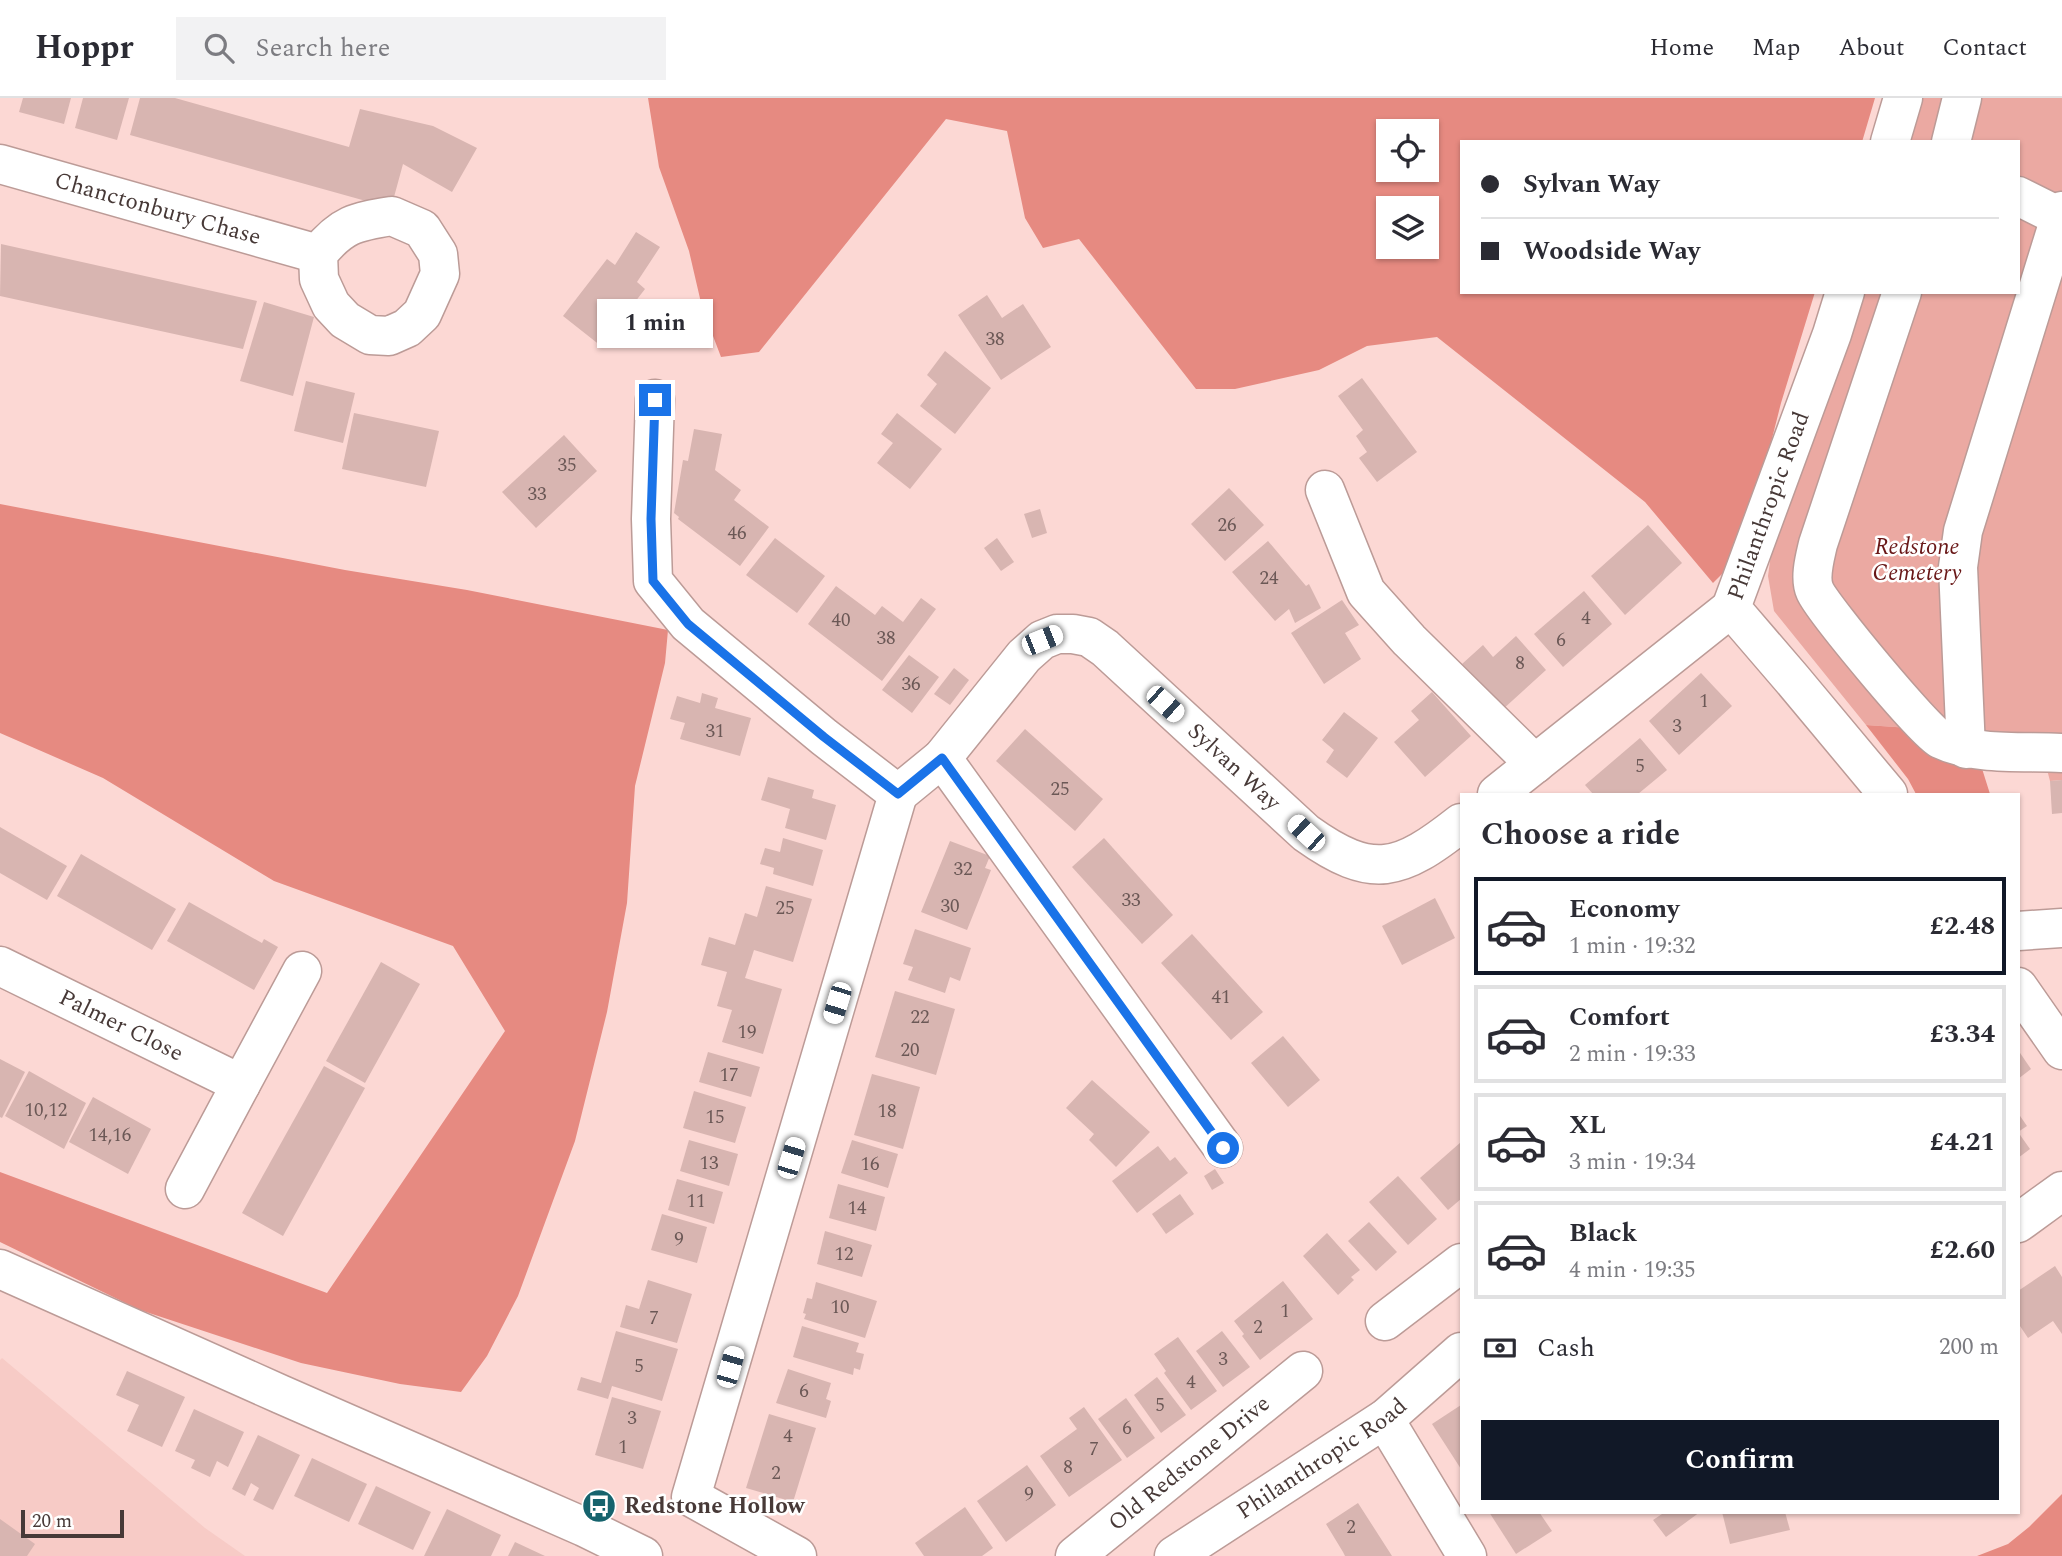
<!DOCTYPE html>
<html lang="en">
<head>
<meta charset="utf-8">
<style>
  :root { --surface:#fff; --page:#f2f2f3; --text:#2b2b33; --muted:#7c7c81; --line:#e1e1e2; --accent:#111827 }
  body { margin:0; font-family:Spectral,serif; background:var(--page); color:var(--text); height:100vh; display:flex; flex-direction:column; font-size:26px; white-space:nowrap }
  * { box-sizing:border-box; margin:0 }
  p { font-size:23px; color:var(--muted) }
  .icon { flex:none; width:38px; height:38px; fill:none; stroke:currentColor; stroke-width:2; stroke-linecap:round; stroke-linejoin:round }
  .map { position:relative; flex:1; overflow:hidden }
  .drawer { position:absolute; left:1460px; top:695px; width:560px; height:721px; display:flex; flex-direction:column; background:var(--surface); border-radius:0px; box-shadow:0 2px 5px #0004 }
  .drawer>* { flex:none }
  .banner { position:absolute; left:1460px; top:42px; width:560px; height:154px; border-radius:0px; box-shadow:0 2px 5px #0004; display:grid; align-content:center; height:154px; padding:0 21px; background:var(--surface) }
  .buttons { position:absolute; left:1376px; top:21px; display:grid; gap:14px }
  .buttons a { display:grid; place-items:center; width:63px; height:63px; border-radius:0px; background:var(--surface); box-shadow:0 2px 5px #0004; font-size:35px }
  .scale { position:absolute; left:21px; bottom:18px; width:103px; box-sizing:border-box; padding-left:7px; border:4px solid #473937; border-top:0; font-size:19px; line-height:24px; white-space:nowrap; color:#473937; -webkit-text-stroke:5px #fff; paint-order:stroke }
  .end { position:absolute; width:32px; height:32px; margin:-16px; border:9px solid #1a73e8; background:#fff; box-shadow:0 0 0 4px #fff }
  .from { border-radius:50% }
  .bubble { position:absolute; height:49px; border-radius:0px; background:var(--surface); box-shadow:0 2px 5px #0004; font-size:23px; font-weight:700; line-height:49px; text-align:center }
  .car { position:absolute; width:21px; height:42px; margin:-21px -10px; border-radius:9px; box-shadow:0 0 5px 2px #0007; background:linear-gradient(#fff 24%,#345 0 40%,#fff 0 76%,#345 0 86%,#fff 0) }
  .banner b { display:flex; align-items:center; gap:24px; height:66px; font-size:26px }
  .banner b+b { border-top:2px solid var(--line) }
  .banner i { width:18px; height:18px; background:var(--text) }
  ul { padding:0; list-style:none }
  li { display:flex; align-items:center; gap:21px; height:98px; margin:0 14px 10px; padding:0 7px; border:4px solid var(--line); border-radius:0px }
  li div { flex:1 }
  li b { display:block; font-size:26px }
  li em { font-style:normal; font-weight:700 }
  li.current { border-color:var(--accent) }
  li>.icon { width:63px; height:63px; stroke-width:1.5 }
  h2 { padding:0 21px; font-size:32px; line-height:84px }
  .pay { display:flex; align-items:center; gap:18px; height:77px; padding:0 21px; font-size:26px }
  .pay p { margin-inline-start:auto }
  .cta { display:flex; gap:14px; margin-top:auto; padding:14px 21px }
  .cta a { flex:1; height:80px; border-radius:0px; background:var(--accent); color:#fff; font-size:28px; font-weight:700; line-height:80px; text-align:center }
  header { display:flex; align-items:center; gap:42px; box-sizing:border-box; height:98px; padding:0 35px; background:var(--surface); border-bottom:2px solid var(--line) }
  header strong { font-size:33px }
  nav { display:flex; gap:38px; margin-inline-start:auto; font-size:24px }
  .search { width:490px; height:63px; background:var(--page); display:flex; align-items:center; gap:18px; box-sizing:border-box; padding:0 24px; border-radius:0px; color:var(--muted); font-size:26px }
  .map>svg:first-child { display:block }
  .built { fill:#f7cbc6 }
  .green { fill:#eba9a2 }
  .forest { fill:#e68a81; fill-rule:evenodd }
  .building { fill:#d8b5b1 }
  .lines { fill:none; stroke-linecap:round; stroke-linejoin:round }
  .minor-casing { stroke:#bc9b97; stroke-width:41 }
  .minor { stroke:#fff; stroke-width:38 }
  .route { stroke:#1a73e8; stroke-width:9 }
  .labels { text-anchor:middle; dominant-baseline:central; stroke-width:5; stroke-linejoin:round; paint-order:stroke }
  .number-label { font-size:19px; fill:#6b5856 }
  .street-label { font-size:23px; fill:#473937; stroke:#fff }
  .park-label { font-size:23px; font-style:italic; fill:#691717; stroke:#fff }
  .poi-label { font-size:23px; font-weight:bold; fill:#473937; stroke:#fff; text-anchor:start }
</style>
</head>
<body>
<header>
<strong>Hoppr</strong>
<div class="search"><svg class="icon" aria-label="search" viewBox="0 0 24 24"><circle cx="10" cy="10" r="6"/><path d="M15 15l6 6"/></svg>Search here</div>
<nav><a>Home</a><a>Map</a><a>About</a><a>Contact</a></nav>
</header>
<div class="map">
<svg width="2062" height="1458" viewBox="0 0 2062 1458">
  <rect width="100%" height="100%" fill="#fcd8d4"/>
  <!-- built -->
  <path class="built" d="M2,1260L205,1430L245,1458H0V1262Z"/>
  <!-- green -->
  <path class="green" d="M1917,0H2062V682L2050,683L2045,664L1910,630L1866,627L1774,513L1768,478L1774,434L1859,194H2018V44H1904Z"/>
  <!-- forest -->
  <g class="forest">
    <path d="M648,0H1875L1862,44H1461V194H1815L1781,305L1743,455L1713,485L1645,404L1437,239L1367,248L1319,272L1235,291H1196L1079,141L1043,150L1025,120L1007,33L946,21L759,254L721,259L702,209L689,153L659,69ZM1388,33H1426V72H1388ZM1388,110H1426V149H1388Z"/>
    <path d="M0,406L345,472L467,492L668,532L665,565L635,688L627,805L607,914L575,1043L518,1198L487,1258L461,1294L400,1286L301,1265L140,1212L0,1144V1074L327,1195L505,933L453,848L274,783L103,680L0,635Z"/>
    <path d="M1866,627L1910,630L1979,661L1990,696H1916L1908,681Z"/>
    <path d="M2062,1396V1458H1977L2008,1446L2029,1429Z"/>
  </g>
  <!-- building -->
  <g class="building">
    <path d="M23,0H71L64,26L19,14Z"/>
    <path d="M83,0H129L117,42L75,30Z"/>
    <path d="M140,0H175L349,49L360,11L433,28L477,50L452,94L403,66L391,110L130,37Z"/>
    <path d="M636,134L660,149L637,184L645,191L601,248L563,218L607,161L615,167Z"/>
    <path d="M1,146L257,203L243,251L0,198Z"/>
    <path d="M987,197L1002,220L1023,206L1051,249L1001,282L958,217Z"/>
    <path d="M264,204L314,219L293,298L240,283Z"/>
    <path d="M945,253L991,290L955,336L920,308L937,286L927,277Z"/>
    <path d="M1362,280L1417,354L1377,384L1359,360L1367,354L1356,338L1363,332L1338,298Z"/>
    <path d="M306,283L355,295L343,345L294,333Z"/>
    <path d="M354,315L439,333L426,389L342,371Z"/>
    <path d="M897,315L942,351L910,391L877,365L893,345L881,336Z"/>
    <path d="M694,331L722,336L715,372L741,392L734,402L769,429L740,468L678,421L679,419L674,415L683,362L688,363Z"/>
    <path d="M564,337L597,373L536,430L502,394Z"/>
    <path d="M1229,390L1264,427L1225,463L1191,426Z"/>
    <path d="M1040,411L1047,435L1032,440L1024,416Z"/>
    <path d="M1648,427L1682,465L1625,517L1591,478Z"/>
    <path d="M775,440L825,478L797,515L746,477Z"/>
    <path d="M997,440L1014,464L1001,473L984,450Z"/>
    <path d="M1268,443L1306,488L1309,486L1321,510L1295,525L1289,511L1275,523L1232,474Z"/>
    <path d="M836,488L875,517L882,508L903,524L921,500L936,511L882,583L808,526Z"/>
    <path d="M1584,493L1612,526L1563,569L1534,536Z"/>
    <path d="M1342,502L1359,527L1345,535L1361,561L1324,586L1291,535Z"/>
    <path d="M1516,538L1546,572L1502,612L1462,566L1483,547L1493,559Z"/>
    <path d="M909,557L939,579L912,615L882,592Z"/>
    <path d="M954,570L969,582L950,607L934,596Z"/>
    <path d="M1701,575L1732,608L1679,657L1649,623Z"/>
    <path d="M1432,594L1471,638L1425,679L1394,644L1419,622L1411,613Z"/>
    <path d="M702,595L718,600L715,610L751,620L740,658L680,641L685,625L670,621L677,598L700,605Z"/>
    <path d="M1344,614L1378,640L1347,680L1326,664L1334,652L1322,642Z"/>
    <path d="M1025,631L1103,701L1075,733L996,663Z"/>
    <path d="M1640,640L1667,672L1638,696H1593L1585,687Z"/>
    <path d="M768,679L814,692L812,700L836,707L826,742L785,730L790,711L761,702Z"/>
    <path d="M2062,682V715L2052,716L2050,683Z"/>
    <path d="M0,729L67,768L47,802L0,775Z"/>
    <path d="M783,740L823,752L813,788L773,776L774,770L760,766L765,750L780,754Z"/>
    <path d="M1104,740L1173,817L1142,846L1072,769Z"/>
    <path d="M950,743L990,758L985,770L991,772L967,832L921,814Z"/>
    <path d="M81,756L176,811L152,852L57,798Z"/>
    <path d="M766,788L812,801L793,864L754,852L745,880L782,891L763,956L722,944L732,912L717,908L727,874L701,867L709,839L735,847L745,815L757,819Z"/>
    <path d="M1435,800L1455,840L1402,867L1382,828Z"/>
    <path d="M189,804L262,845L264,841L278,849L254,892L167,843Z"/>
    <path d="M915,831L971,850L960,883L950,879L945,895L908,882L913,869L903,866Z"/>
    <path d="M1192,836L1263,914L1231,942L1161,865Z"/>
    <path d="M381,864L420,886L365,985L326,963Z"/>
    <path d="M895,893L955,911L936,977L875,959Z"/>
    <path d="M1283,938L1320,982L1288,1009L1251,965Z"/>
    <path d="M2018,952L2031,971L2018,981Z"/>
    <path d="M708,954L760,969L751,999L699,984Z"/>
    <path d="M0,961L25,974L2,1020L0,1019Z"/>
    <path d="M324,968L365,990L283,1138L242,1115Z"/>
    <path d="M29,973L86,1005L64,1051L5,1018Z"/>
    <path d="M872,976L920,989L903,1051L854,1037Z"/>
    <path d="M1092,982L1150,1034L1116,1069L1089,1042L1094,1036L1066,1010Z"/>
    <path d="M694,993L746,1009L735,1045L683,1030Z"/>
    <path d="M93,999L151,1031L128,1076L69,1044Z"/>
    <path d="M2018,1015L2027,1028L2018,1034L2030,1051L2018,1060Z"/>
    <path d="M689,1042L738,1056L729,1088L680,1073Z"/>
    <path d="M852,1042L898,1056L888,1090L841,1075Z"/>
    <path d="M1461,1044V1101L1448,1112L1420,1080Z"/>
    <path d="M1158,1048L1170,1063L1175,1059L1188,1075L1137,1115L1112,1083Z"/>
    <path d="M1215,1071L1224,1085L1212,1092L1204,1078Z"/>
    <path d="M1398,1078L1437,1121L1408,1147L1369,1104Z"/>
    <path d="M677,1081L723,1094L714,1126L668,1112Z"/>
    <path d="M838,1086L885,1099L876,1133L829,1120Z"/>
    <path d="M1180,1096L1194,1116L1166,1136L1152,1116Z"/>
    <path d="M662,1116L707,1129L697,1165L651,1152Z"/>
    <path d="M1369,1124L1397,1154L1376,1173L1348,1143Z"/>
    <path d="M825,1133L872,1147L862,1179L817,1166Z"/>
    <path d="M1327,1135L1360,1172L1351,1179L1354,1182L1338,1197L1303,1158Z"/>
    <path d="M2055,1168L2062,1179V1236L2053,1223L2028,1240L2018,1225V1193Z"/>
    <path d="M648,1182L692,1196L677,1245L620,1229L626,1207L639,1211Z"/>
    <path d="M1283,1183L1313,1221L1260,1262L1242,1238L1244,1236L1234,1223Z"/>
    <path d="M816,1184L877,1203L865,1240L804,1221L806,1216L803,1215L807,1200L812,1201Z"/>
    <path d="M802,1228L859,1245L856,1254L864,1256L860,1272L854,1270L853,1277L793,1259Z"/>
    <path d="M616,1233L678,1251L662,1303L612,1288L608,1301L577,1292L581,1279L601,1285Z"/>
    <path d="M1222,1233L1250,1269L1223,1289L1196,1253Z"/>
    <path d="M1178,1239L1217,1293L1191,1312L1164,1275L1166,1273L1154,1256Z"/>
    <path d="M788,1271L831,1285L826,1301L831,1303L826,1320L776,1305Z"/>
    <path d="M127,1273L185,1299L162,1349L127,1333L139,1307L116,1297Z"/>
    <path d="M1157,1279L1186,1317L1161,1335L1134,1297Z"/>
    <path d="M612,1299L661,1313L643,1371L595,1357Z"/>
    <path d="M1126,1300L1155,1340L1127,1360L1098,1321Z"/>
    <path d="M1461,1307V1371L1432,1326Z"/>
    <path d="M1084,1309L1122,1362L1069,1399L1040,1358L1077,1331L1069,1320Z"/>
    <path d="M194,1311L244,1334L228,1369L217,1363L210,1379L191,1370L195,1362L175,1353Z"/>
    <path d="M769,1316L816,1330L793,1404L746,1390Z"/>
    <path d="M258,1337L300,1357L273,1412L253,1402L259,1390L251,1385L245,1398L232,1391Z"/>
    <path d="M312,1360L367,1386L349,1424L294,1398Z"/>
    <path d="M1027,1367L1056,1407L1006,1444L977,1403Z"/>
    <path d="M376,1388L431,1414L413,1452L358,1426Z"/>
    <path d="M1358,1405L1376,1433L1392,1458H1345L1343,1454L1326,1426Z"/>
    <path d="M965,1409L993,1450L982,1458H924L915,1445Z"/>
    <path d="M447,1411L501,1437L491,1458H424Z"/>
    <path d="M1489,1414H1539L1552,1433L1516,1456Z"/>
    <path d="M1661,1414H1700L1666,1439L1653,1422L1662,1416Z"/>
    <path d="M1722,1414H1785L1790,1432L1730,1446Z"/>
    <path d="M0,1421L35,1446L27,1458H0Z"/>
    <path d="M515,1444L545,1458H508Z"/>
  </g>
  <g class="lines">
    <!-- minor casing -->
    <g class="minor-casing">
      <g id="minor">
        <path d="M1890,44L1903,0"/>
        <path d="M1951,44L1962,0"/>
        <path id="s1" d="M0,66L318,156"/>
        <path d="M2018,98L2062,120"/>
        <path d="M392,118L422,131L438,156L440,176L422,216L407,230L389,238L370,237L345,222L331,207L319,181L318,156C342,126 355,124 392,118Z"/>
        <path d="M1845,194L1832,236L1731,510L1792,581L1888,696"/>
        <path d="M1902,194L1818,446C1815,459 1809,480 1815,493C1823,511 1926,635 1940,641C1976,658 2022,653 2062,655"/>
        <path d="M655,301L651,421L653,483L688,526L824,639L898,696L691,1399L797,1458"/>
        <path d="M1325,392L1366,494L1409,542L1535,666"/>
        <path d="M1966,651L1958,469L1963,433L2062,113"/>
        <path d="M942,660L1223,1050"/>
        <path id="s2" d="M898,696L942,660L1024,558L1042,542L1057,536H1073L1089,539L1105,550L1306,735C1373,783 1400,773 1461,725"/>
        <path d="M1497,696L1731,510"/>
        <path d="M2018,833L2062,830"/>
        <path id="s3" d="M0,868L241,986L302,873"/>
        <path d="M2018,889L2062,952"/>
        <path d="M185,1091L241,986"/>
        <path d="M2018,1125L2062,1093"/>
        <path d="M0,1171L280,1296L584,1429L643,1458"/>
        <path d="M1385,1223L1461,1165"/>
        <path d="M1386,1320L1391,1332L1467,1458"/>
        <path id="s4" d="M1075,1458L1303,1273"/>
        <path id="s5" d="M1174,1458L1386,1320L1461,1254"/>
      </g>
    </g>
    <!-- minor -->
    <use href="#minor" class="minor"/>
  </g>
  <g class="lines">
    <!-- route -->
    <path class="route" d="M655,302L651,421L653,483L688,526L824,639L898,696L942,660L1223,1050"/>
  </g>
  <!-- icons -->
  <defs>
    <g id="bus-disc" transform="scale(1.75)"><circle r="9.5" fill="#16636d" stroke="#fff"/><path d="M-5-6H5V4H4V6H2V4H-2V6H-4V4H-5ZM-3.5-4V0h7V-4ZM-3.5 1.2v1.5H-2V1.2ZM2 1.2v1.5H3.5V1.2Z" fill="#fff"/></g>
  </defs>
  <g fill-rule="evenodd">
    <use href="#bus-disc" x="599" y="1408"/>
  </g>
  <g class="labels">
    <!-- number labels -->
    <g class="number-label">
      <text x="995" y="241">38</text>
      <text x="567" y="367">35</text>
      <text x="537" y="396">33</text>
      <text x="1227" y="427">26</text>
      <text x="737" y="435">46</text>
      <text x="1269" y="480">24</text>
      <text x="1586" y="520">4</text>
      <text x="841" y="522">40</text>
      <text x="886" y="540">38</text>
      <text x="1561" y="542">6</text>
      <text x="1520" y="565">8</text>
      <text x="911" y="586">36</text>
      <text x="1704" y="603">1</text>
      <text x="1677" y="628">3</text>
      <text x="715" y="633">31</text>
      <text x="1640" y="668">5</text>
      <text x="1060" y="691">25</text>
      <text x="963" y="771">32</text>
      <text x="1131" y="802">33</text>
      <text x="950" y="808">30</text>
      <text x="785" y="810">25</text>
      <text x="1221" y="899">41</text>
      <text x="920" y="919">22</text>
      <text x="747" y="934">19</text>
      <text x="910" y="952">20</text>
      <text x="729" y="977">17</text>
      <text x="46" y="1012">10,12</text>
      <text x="887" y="1013">18</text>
      <text x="715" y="1019">15</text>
      <text x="110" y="1037">14,16</text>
      <text x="709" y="1065">13</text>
      <text x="870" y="1066">16</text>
      <text x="696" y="1103">11</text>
      <text x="857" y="1110">14</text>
      <text x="679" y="1141">9</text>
      <text x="844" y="1156">12</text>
      <text x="840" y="1209">10</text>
      <text x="1285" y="1213">1</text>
      <text x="654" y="1220">7</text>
      <text x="1258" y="1229">2</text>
      <text x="1223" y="1261">3</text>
      <text x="639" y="1268">5</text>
      <text x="1191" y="1284">4</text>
      <text x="804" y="1293">6</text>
      <text x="1160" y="1307">5</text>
      <text x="632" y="1320">3</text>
      <text x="1127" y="1330">6</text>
      <text x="788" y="1338">4</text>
      <text x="623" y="1349">1</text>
      <text x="1094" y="1351">7</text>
      <text x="1068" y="1369">8</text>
      <text x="776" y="1375">2</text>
      <text x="1029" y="1396">9</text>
      <text x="1351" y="1429">2</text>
    </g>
    <!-- street labels -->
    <g class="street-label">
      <text stroke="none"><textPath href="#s1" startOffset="164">Chanctonbury Chase</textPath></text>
      <text transform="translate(1769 408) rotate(-70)">Philanthropic Road</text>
      <text stroke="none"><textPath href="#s2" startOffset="455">Sylvan Way</textPath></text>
      <text stroke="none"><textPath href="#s3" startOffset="135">Palmer Close</textPath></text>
      <text stroke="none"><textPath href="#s5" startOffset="177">Philanthropic Road</textPath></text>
      <text stroke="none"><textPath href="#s4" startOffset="147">Old Redstone Drive</textPath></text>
    </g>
    <!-- park labels -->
    <g class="park-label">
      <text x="1917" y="449">Redstone<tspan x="1917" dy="26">Cemetery</tspan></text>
    </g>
    <!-- poi labels -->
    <g class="poi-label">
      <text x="624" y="1408">Redstone Hollow</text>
    </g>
  </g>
</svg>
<div class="buttons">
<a><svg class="icon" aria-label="locate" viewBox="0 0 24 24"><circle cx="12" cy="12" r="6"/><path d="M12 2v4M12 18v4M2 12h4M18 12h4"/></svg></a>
<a><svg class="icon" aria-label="layers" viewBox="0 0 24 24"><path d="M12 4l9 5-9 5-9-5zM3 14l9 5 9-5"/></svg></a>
</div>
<div class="scale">20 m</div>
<i class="end from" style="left:1223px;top:1050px"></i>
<i class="end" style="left:655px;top:302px"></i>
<div class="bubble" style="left:597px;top:201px;width:116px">1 min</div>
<i class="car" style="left:1042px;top:542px;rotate:68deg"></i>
<i class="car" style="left:1165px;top:606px;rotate:132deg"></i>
<i class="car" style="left:1306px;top:735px;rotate:313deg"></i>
<i class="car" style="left:837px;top:905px;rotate:197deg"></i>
<i class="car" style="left:791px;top:1060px;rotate:17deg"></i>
<i class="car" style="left:730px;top:1269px;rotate:16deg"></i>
<div class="banner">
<b><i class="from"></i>Sylvan Way</b>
<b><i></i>Woodside Way</b>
</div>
<section class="drawer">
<h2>Choose a ride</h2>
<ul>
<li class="current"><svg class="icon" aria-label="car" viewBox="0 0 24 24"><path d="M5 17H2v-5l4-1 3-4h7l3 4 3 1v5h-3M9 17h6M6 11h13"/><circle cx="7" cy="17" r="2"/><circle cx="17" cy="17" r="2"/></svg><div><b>Economy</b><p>1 min · 19:32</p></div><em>£2.48</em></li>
<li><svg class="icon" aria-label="car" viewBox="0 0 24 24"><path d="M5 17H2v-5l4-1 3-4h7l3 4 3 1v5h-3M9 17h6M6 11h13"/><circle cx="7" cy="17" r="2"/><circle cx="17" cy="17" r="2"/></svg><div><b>Comfort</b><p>2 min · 19:33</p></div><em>£3.34</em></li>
<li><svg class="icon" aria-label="car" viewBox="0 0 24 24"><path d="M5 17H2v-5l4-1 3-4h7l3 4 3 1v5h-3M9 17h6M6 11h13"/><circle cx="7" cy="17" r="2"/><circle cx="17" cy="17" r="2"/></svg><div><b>XL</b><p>3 min · 19:34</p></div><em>£4.21</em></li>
<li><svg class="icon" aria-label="car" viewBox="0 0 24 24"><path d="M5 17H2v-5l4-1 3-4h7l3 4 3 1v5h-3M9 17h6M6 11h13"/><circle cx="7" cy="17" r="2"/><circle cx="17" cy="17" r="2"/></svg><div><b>Black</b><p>4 min · 19:35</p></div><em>£2.60</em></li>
</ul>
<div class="pay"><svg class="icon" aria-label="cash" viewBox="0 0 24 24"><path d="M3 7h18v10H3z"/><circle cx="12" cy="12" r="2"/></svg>Cash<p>200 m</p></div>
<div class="cta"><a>Confirm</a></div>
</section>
</div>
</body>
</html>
